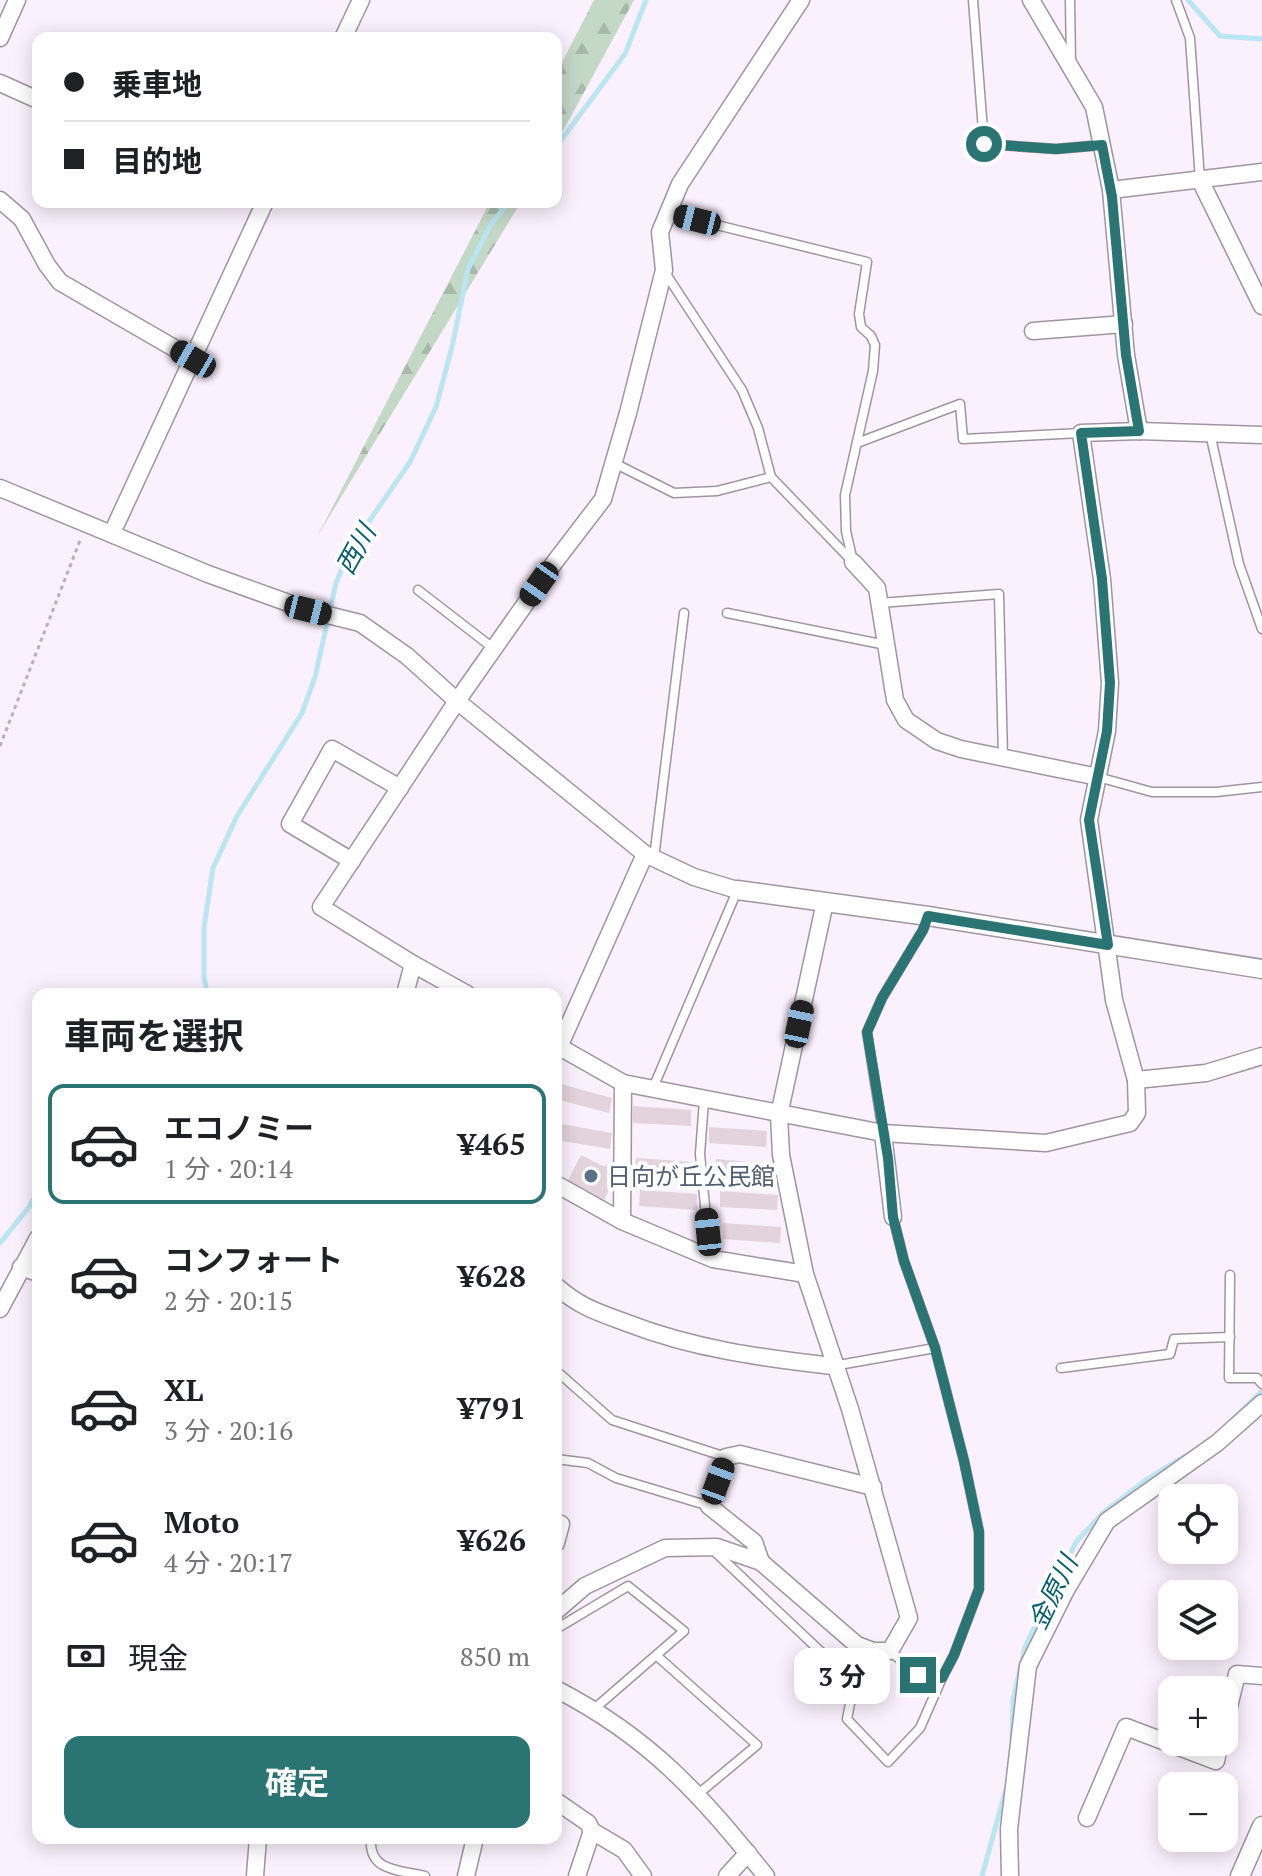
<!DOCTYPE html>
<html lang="ja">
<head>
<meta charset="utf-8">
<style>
  :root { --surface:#fff; --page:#f2f2f2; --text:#202124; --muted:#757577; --line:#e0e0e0; --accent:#2a7474 }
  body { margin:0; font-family:"PT Serif","Noto Sans JP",serif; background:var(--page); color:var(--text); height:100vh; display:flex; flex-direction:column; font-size:30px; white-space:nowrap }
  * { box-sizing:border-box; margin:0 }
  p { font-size:26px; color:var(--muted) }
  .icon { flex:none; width:44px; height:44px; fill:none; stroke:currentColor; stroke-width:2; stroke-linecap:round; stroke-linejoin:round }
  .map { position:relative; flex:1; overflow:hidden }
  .side { position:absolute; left:32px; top:988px; width:530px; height:856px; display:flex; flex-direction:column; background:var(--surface); border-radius:16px; box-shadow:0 4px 20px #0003 }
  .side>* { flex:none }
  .top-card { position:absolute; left:32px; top:32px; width:530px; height:176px; border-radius:16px; box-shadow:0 4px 20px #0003; display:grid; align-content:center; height:176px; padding:0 32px; background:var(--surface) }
  .fabs { position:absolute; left:1158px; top:1484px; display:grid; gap:16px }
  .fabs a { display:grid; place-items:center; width:80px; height:80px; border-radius:16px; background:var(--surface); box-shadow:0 4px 20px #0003; font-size:40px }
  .end { position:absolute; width:36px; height:36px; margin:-18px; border:10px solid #2a7474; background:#fff; box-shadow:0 0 0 4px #fff }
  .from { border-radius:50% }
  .bubble { position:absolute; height:56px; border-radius:16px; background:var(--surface); box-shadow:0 4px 20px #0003; font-size:26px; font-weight:700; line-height:56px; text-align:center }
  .car { position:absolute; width:24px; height:48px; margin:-24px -12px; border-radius:10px; box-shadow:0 0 6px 2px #0007; background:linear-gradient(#222 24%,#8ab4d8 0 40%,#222 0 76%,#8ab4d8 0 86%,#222 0) }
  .top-card b { display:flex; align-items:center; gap:28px; height:76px; font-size:30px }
  .top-card b+b { border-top:2px solid var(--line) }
  .top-card i { width:20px; height:20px; background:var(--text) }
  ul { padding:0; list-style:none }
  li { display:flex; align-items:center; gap:24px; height:120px; margin:0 16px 12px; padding:0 16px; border:4px solid transparent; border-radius:16px }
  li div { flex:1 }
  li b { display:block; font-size:30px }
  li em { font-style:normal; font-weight:700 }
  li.on { border-color:var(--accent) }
  li>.icon { width:72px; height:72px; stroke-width:1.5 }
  h2 { padding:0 32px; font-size:36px; line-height:96px }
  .pay { display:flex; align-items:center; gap:20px; height:88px; padding:0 32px; font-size:30px }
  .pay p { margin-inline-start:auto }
  .primary-button { display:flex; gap:16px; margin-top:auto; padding:16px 32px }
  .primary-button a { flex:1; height:92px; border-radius:16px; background:var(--accent); color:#fff; font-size:32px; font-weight:700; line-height:92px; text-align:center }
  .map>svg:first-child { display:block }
  .forest { fill:url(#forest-firs) }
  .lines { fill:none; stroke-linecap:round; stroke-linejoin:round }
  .stream { stroke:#bae5f2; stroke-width:5 }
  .building { fill:#e3d3dc }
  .service-casing { stroke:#9f95a1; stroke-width:11 }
  .minor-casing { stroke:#9f95a1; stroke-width:19 }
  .tertiary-casing { stroke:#9f95a1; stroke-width:21 }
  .path { stroke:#b8afba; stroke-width:3; stroke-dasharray:4 4; stroke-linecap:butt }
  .service { stroke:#fff; stroke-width:8 }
  .minor { stroke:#fff; stroke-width:16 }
  .tertiary { stroke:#fff; stroke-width:18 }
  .route { stroke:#2a7474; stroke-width:10 }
  .service-dot { fill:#5c6f8a; stroke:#fff; stroke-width:3 }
  .labels { text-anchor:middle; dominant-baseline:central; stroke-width:8; stroke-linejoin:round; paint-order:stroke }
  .service-label { font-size:24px; fill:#4e5e75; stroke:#fff; text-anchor:start }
  .water-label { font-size:26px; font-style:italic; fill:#075e71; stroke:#fff }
</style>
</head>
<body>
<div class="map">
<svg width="1262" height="1876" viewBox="0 0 1262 1876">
  <defs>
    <pattern id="forest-firs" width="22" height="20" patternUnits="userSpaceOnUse" patternTransform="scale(2)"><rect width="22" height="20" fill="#c4d8c6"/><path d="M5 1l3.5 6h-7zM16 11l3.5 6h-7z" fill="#a8b9aa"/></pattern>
  </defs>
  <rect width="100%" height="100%" fill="#fbf0fd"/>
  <!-- forest -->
  <g class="forest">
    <path d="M594,0H634L556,144V74Z"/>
    <path d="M490,202H521L318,535Z"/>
  </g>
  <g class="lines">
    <!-- stream -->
    <g class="stream">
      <path d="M1188,0L1220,36L1262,39"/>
      <path d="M556,147L625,54L646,0"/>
      <path d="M207,994L204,977V927L213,868L237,816L302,713L315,677L336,583L352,546L410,462L436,407L452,347L468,269L491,224L509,202"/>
      <path d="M0,1243L29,1207L38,1191"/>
      <path d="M1234,1418L1262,1391"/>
      <path d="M1012,1739L1013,1700L1025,1647L1076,1542L1103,1513L1146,1480L1185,1456"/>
      <path d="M982,1876L1006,1789"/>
    </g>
  </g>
  <!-- building -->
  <g class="building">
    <path d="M557,1083L612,1098L609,1113L556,1099Z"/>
    <path d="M633,1106L691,1110V1126L633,1123Z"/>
    <path d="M556,1123L612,1133L610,1149L556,1140Z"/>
    <path d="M709,1127L767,1131L766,1147L709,1143Z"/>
    <path d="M581,1155L605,1167L606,1164L615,1168L611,1180L613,1182L604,1200L568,1180Z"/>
    <path d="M636,1158L694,1162L693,1177L635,1174Z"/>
    <path d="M716,1159L773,1164V1179L715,1176Z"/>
    <path d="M640,1190L697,1194V1210L639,1206Z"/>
    <path d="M720,1191L778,1195L777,1210L720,1207Z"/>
    <path d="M723,1223L781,1227L780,1243L723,1239Z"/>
  </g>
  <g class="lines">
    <!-- service casing -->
    <g class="service-casing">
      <g id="service">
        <path d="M973,0L984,144L1056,149L1102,145"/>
        <path d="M1070,0L1071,63"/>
        <path d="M1176,0L1190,38L1200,180"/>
        <path d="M668,213L867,262L859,314L861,327L871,336L875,345L873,371L845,495L846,531L853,562"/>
        <path d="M664,271L742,390L758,428L771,477L852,561"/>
        <path d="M1210,433L1239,564L1262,629"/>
        <path d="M857,443L960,404L963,439L1081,433"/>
        <path d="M614,463L674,493L717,491L771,477"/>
        <path d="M418,590L493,648"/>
        <path d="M880,603L999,594L1003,757"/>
        <path d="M727,613L886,645"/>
        <path d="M1098,777L1152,792H1216L1262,787"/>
        <path d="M654,858L684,613"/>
        <path d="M653,1088L737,891"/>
        <path d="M704,1100L700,1154L710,1257"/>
        <path d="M883,1133L867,1032L882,998L923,930L928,917"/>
        <path d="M1230,1275L1229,1378H1257L1262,1384"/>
        <path d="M833,1366L935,1348"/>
        <path d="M1061,1368L1170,1354L1174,1339L1230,1337"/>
        <path d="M560,1374L612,1420L726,1457"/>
        <path d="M556,1459L588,1463L616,1478L709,1506"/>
        <path d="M713,1550L854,1683L847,1719L888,1762L920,1728L942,1678"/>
        <path d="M556,1629L628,1586L684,1631L594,1709"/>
        <path d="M890,1651L918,1675L942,1678L954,1655L979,1589V1532L964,1461L935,1348L904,1261L893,1217"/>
        <path d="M657,1656L757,1745L697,1795"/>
        <path d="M371,1838C368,1872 400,1870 425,1876"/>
      </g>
    </g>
    <!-- minor casing -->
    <g class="minor-casing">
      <g id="minor">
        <path d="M1031,0L1094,107L1111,190L1126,355L1139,431"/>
        <path d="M0,38L17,0"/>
        <path d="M343,38L361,0"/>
        <path d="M0,83L38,100"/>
        <path d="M1200,180L1262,306"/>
        <path d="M1111,190L1262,172"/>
        <path d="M0,200L22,219L47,265L60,282L193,359"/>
        <path d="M1033,331L1124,324"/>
        <path d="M1262,435L1139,431L1081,433L1102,579L1110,683L1107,731L1089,820L1114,1000L1136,1080L1206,1073L1262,1056"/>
        <path d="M0,488L208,574L308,610L360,623L407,656L457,701L645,854L694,877L737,890"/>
        <path d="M112,533L265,202"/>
        <path d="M853,562L877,588L895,700L906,720L937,741L961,749L1098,777"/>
        <path d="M352,861L290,824L332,749L400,788"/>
        <path d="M405,994L413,964"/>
        <path d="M467,994L413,964L321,907L457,701L554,563L603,499L628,413L664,270L660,232L680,184L801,0"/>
        <path d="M556,1045L623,1083L883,1133L1046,1143L1130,1123L1137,1113L1136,1080"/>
        <path d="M559,1047L645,854"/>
        <path d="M883,1133L893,1217"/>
        <path d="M556,1184L622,1221L713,1259L805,1274"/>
        <path d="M622,1221L623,1083"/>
        <path d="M21,1267L38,1273"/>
        <path d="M556,1286C580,1307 597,1312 627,1323C694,1349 762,1358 833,1366"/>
        <path d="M0,1309L38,1238"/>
        <path d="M556,1522L561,1524L556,1543"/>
        <path d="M761,1562L754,1542L709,1506L726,1457L740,1454L873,1487"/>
        <path d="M556,1611L585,1586L665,1548L717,1547L761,1562L857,1645L873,1651H890L909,1618L850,1409L805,1274L781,1155L779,1115L825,902"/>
        <path d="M556,1689C651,1738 700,1794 766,1876"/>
        <path d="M1224,1727L1237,1674L1262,1676"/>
        <path d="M556,1801L588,1823L592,1831L624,1850L643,1876"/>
        <path d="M1087,1818L1126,1727L1216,1761L1220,1742"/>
        <path d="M255,1876L258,1838"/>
        <path d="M466,1876L475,1838"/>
        <path d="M577,1876L592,1831"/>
        <path d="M727,1876L748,1853"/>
        <path d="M1010,1876L1009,1829L1028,1666L1066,1590L1107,1521L1217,1443L1262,1403"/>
      </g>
    </g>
    <!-- tertiary casing -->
    <g class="tertiary-casing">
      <g id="tertiary">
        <path d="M737,890L928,916L1262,969"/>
        <path d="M1240,1876L1262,1826"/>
      </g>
    </g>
    <!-- path -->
    <path class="path" d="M0,746L81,538"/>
    <!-- service -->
    <use href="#service" class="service"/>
    <!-- minor -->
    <use href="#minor" class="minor"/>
    <!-- tertiary -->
    <use href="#tertiary" class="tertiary"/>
  </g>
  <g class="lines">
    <!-- route -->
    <path class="route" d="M918,1675L942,1678L954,1655L979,1589V1532L964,1461L935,1348L904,1261L893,1217L888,1158L867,1032L882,998L923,930L928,916L1108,945L1089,820L1107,731L1110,683L1102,579L1081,433L1139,431L1126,355L1112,197L1102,145L1056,149L984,144"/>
  </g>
  <!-- markers -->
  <circle class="service-dot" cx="591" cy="1176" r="8"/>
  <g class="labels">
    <!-- service labels -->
    <g class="service-label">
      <text x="607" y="1176">日向が丘公民館</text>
    </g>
    <!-- water labels -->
    <g class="water-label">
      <text transform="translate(355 549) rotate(-61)">西川</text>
      <text transform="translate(1052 1592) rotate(-64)">金原川</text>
    </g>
  </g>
</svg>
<div class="fabs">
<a><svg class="icon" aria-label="locate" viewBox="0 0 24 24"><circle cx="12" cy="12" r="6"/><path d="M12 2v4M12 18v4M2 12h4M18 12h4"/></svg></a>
<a><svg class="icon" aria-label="layers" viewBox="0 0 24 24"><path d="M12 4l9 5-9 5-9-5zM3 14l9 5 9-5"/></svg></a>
<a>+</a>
<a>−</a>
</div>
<i class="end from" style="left:984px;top:144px"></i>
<i class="end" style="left:918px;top:1675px"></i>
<div class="bubble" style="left:794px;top:1648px;width:96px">3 分</div>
<i class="car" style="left:697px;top:220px;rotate:284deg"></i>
<i class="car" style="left:193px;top:359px;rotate:300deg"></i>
<i class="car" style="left:539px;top:584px;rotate:215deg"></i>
<i class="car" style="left:308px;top:610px;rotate:104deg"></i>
<i class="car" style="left:799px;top:1024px;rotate:12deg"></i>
<i class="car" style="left:708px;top:1232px;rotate:354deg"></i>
<i class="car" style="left:718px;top:1481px;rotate:20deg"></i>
<div class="top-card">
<b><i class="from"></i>乗車地</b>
<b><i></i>目的地</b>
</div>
<section class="side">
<h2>車両を選択</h2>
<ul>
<li class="on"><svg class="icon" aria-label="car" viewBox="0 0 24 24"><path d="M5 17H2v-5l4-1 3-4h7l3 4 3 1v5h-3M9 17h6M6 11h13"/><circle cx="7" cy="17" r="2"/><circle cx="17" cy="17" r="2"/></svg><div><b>エコノミー</b><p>1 分 · 20:14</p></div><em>¥465</em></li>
<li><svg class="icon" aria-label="car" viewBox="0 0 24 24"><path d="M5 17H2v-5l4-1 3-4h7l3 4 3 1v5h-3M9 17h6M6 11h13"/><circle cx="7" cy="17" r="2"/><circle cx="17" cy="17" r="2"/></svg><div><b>コンフォート</b><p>2 分 · 20:15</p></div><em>¥628</em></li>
<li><svg class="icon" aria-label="car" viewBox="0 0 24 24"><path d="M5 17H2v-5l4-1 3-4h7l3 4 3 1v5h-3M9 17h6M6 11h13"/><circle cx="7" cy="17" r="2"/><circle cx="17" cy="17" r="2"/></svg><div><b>XL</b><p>3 分 · 20:16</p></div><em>¥791</em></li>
<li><svg class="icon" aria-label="car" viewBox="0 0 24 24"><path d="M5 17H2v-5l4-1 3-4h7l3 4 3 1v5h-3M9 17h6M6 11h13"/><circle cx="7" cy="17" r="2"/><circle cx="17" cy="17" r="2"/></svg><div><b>Moto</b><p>4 分 · 20:17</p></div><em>¥626</em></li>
</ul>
<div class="pay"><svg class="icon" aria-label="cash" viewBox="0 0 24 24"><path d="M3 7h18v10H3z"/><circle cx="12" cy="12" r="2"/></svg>現金<p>850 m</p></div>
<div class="primary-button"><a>確定</a></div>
</section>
</div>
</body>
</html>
